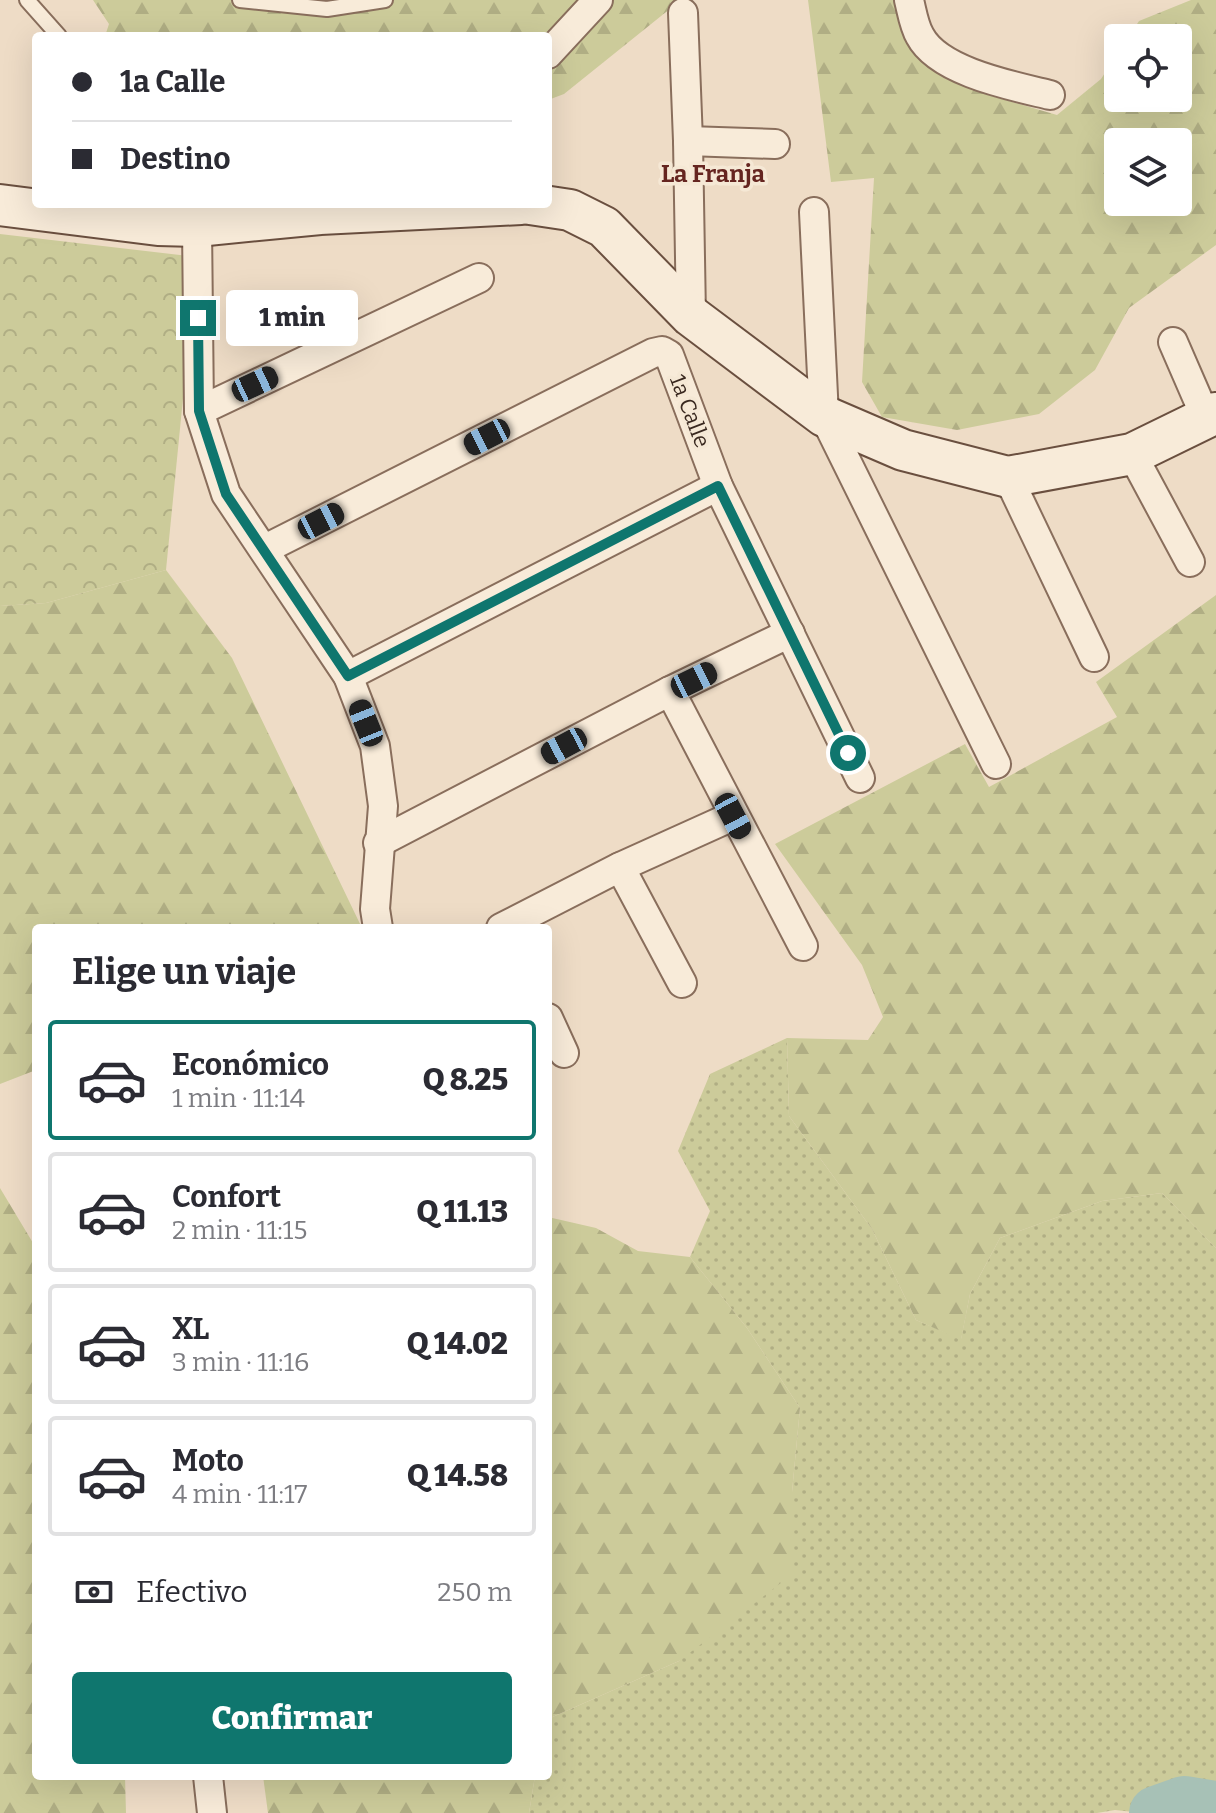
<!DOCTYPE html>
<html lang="es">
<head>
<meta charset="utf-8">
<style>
  :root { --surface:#fff; --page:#f2f2f3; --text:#2b2b33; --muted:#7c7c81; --line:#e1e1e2; --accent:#0f766e }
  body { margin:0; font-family:Bitter,serif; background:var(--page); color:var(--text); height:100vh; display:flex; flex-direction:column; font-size:30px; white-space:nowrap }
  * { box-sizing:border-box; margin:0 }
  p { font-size:26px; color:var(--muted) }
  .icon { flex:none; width:44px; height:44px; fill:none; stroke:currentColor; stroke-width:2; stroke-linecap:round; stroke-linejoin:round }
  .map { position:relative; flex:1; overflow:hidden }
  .drawer { position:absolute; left:32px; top:924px; width:520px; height:856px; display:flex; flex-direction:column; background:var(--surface); border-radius:8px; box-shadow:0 8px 32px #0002 }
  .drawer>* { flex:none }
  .hud { position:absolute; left:32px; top:32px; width:520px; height:176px; border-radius:8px; box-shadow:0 8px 32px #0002; display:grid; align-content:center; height:176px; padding:0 40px; background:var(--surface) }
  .tools { position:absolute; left:1104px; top:24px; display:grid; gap:16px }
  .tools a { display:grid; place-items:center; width:88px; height:88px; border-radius:8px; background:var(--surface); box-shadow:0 8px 32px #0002; font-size:40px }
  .end { position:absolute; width:36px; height:36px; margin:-18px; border:10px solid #0f766e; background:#fff; box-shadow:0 0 0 4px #fff }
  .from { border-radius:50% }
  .bubble { position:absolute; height:56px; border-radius:8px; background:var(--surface); box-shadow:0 8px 32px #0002; font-size:26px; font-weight:800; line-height:56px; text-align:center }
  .car { position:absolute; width:24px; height:48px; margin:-24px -12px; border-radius:10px; box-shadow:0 0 6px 2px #0007; background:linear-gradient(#222 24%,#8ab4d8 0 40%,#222 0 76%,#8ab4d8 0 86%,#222 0) }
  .hud b { display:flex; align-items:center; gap:28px; height:76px; font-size:30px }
  .hud b+b { border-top:2px solid var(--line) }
  .hud i { width:20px; height:20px; background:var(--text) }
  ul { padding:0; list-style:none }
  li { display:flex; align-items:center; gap:24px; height:120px; margin:0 16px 12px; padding:0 24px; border:4px solid var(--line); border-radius:8px }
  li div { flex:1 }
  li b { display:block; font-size:30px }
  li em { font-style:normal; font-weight:800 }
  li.on { border-color:var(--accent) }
  li>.icon { width:72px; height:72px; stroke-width:1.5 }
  h2 { padding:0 40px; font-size:36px; line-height:96px }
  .pay { display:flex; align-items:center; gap:20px; height:88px; padding:0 40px; font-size:30px }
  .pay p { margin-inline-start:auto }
  .cta { display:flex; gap:16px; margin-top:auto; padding:16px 40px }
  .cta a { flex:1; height:92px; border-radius:8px; background:var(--accent); color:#fff; font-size:32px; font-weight:800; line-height:92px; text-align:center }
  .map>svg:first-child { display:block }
  .grass { fill:url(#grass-dots) }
  .forest { fill:url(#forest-firs); fill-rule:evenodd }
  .park { fill:url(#park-crowns) }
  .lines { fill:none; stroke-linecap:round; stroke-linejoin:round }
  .river { stroke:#a7c1b6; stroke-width:54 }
  .lane-casing { stroke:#896e5c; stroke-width:18 }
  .street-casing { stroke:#896e5c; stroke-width:32 }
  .secondary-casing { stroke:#6a4f3f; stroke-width:44 }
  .lane { stroke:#f8ebd9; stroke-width:14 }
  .street { stroke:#f8ebd9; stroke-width:28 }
  .secondary { stroke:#f8ebd9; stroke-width:40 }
  .route { stroke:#0f766e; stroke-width:10 }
  .labels { text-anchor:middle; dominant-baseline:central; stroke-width:7; stroke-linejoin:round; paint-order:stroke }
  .street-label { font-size:22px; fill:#39281f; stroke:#f5e8d5 }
  .neighbourhood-label { font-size:24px; font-weight:bold; fill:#652520; stroke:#f5e8d5 }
</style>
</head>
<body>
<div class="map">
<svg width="1216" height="1813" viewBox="0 0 1216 1813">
  <defs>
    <pattern id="grass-dots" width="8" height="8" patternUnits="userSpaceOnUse" patternTransform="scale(2)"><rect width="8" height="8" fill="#cccb9a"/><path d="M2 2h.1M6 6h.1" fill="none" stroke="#b0ae84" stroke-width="1.8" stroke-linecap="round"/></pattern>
    <pattern id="forest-firs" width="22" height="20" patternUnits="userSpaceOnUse" patternTransform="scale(2)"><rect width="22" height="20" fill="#cccb9a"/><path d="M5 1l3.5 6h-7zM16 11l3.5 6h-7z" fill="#b0ae84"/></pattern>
    <pattern id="park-crowns" width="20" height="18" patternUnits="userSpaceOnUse" patternTransform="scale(2)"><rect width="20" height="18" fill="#cccb9a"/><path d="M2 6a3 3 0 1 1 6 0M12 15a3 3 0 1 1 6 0" fill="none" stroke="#b0ae84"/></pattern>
  </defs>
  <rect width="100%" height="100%" fill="#eedcc6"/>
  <!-- grass -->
  <path class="grass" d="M787,1038L789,1116L872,1229L916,1320L961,1339L970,1294L1000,1238L1102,1201L1162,1193L1216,1248V1813H1143L1115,1810L1097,1813H529L535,1776H548V1719L679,1661L792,1492L800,1408L747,1328L690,1257L710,1211L678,1151L710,1074Z"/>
  <!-- forest -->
  <g class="forest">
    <path d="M93,0H681L564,94L548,100V36H105L109,24Z"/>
    <path d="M808,0H895L929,49L988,95L1057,115L1101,79L1118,53V98H1178V38H1128L1139,21L1191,0H1216V245L1129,308L1095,370L1039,414L957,430L882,417L862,382L874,178L831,182ZM1118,142H1178V202H1118Z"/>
    <path d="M166,570L232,658L362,928H36V1070L0,1084V606L46,603Z"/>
    <path d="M1216,595V1248L1162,1193L1102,1201L1000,1238L970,1294L961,1340L916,1320L872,1229L789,1116L787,1038L868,1040L883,1017L862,965L775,844L965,744L989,787L1117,717L1096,682Z"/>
    <path d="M0,1188L36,1248V1776H125L126,1813H0Z"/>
    <path d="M548,1217L596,1228L638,1251L690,1257L747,1328L800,1408L792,1492L790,1576L679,1661L548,1719Z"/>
    <path d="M263,1776H535L529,1813H268Z"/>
  </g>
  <!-- park -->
  <path class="park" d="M0,234L197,257L166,570L46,603L0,606Z"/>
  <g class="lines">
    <!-- river -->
    <path class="river" d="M1156,1813L1184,1803L1216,1808"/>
    <!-- lane casing -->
    <g class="lane-casing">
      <g id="lane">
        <path d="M27,0L59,36"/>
        <path d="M240,0L327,9L385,0"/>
      </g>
    </g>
    <!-- street casing -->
    <g class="street-casing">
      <g id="street">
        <path d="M909,0C912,12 914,26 920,36C939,72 1013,86 1050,95"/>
        <path d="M683,13L688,141L691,316"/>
        <path d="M548,54L598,0"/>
        <path d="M688,141L775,144"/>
        <path d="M814,212L824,416L996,764"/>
        <path d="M197,226L199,411L226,494L348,676L375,746L383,806L375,909L378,928"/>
        <path d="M1173,342L1206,418"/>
        <path d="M199,411L479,278"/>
        <path d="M1132,454L1190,562"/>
        <path d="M1008,477L1094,657"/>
        <path d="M265,549L653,353L662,351L669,355L718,486L860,778"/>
        <path d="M348,676L718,486"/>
        <path d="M670,691L803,946"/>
        <path d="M378,843L670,691L790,633"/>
        <path d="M620,867L682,983"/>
        <path d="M501,928L620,867L733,816"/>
        <path d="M548,1018L564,1053"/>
        <path d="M208,1776L212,1813"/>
      </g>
    </g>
    <!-- secondary casing -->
    <g class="secondary-casing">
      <g id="secondary">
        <path d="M530,204L570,210L604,227L691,316L824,416L903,450L1008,477L1132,454L1216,413"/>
        <path d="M0,205L158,225L197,226L320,214L521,204"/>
      </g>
    </g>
    <!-- lane -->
    <use href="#lane" class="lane"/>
    <!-- street -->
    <use href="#street" class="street"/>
    <!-- secondary -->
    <use href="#secondary" class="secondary"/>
  </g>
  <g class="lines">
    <!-- route -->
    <path class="route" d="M198,318L199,411L226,494L348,676L718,486L848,753"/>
  </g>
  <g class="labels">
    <!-- street labels -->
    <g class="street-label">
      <text transform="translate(690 411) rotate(69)">1a Calle</text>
    </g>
    <!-- neighbourhood labels -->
    <g class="neighbourhood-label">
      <text x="713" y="174">La Franja</text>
    </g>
  </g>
</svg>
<div class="tools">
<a><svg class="icon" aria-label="locate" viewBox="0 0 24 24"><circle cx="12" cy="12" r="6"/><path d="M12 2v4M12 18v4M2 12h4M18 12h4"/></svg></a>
<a><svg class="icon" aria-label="layers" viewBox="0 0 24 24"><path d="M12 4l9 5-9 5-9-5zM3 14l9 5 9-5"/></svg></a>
</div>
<i class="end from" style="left:848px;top:753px"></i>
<i class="end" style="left:198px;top:318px"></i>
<div class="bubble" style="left:226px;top:290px;width:132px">1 min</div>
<i class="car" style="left:255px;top:384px;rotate:65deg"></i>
<i class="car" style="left:487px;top:437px;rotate:243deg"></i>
<i class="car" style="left:321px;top:521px;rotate:63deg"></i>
<i class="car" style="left:694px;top:680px;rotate:64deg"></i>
<i class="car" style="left:366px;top:723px;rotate:338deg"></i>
<i class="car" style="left:564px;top:746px;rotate:242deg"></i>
<i class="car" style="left:733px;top:816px;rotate:152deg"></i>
<div class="hud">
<b><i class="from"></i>1a Calle</b>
<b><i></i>Destino</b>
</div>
<section class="drawer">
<h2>Elige un viaje</h2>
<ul>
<li class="on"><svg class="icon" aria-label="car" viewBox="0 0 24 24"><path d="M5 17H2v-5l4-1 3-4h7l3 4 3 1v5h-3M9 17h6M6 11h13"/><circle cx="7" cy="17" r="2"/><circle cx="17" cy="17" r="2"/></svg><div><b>Económico</b><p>1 min · 11:14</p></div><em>Q 8.25</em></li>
<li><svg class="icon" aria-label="car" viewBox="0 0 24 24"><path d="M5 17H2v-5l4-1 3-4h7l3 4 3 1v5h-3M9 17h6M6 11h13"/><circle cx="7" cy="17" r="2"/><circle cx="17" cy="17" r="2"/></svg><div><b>Confort</b><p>2 min · 11:15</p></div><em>Q 11.13</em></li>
<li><svg class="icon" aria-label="car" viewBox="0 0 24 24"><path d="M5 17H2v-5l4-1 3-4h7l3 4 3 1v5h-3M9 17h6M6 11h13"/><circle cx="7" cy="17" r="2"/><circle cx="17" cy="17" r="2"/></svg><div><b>XL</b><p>3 min · 11:16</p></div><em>Q 14.02</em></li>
<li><svg class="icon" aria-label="car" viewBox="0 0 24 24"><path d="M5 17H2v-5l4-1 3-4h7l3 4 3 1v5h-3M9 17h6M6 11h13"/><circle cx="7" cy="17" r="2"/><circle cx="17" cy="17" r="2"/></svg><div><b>Moto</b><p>4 min · 11:17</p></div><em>Q 14.58</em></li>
</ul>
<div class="pay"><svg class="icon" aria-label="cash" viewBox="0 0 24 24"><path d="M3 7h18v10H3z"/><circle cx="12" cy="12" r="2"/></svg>Efectivo<p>250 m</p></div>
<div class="cta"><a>Confirmar</a></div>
</section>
</div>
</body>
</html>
